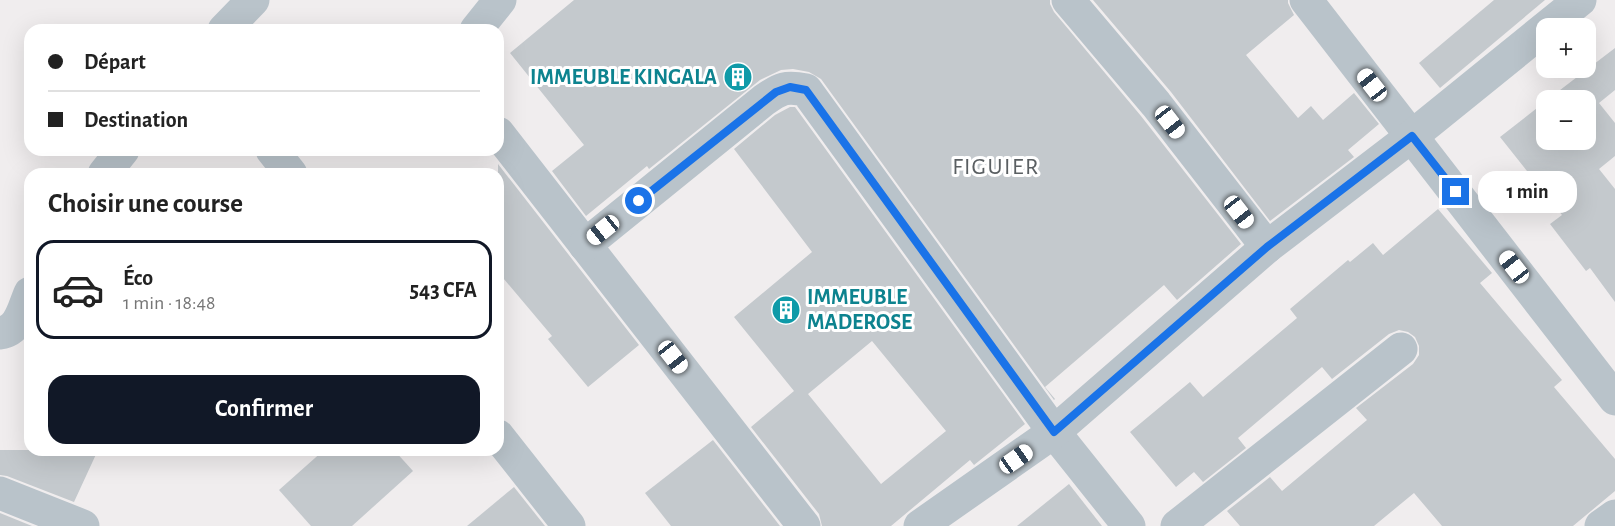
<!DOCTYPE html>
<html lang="fr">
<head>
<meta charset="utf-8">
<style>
  :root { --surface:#fff; --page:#f2f2f2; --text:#222; --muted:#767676; --line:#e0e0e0; --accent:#111827 }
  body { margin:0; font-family:"Alegreya Sans",sans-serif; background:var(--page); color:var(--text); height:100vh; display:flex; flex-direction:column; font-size:22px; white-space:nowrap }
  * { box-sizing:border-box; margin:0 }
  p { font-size:20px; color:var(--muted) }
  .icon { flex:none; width:33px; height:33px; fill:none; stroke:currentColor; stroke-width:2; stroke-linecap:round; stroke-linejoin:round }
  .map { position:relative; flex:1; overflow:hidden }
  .panel { position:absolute; left:24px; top:168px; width:480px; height:288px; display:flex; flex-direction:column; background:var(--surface); border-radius:18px; box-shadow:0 6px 24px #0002 }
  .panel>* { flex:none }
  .hud { position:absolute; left:24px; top:24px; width:480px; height:132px; border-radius:18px; box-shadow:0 6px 24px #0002; display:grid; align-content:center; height:132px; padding:0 24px; background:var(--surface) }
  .buttons { position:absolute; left:1536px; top:18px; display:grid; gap:12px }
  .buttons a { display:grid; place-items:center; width:60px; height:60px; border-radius:12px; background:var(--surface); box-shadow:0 6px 24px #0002; font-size:30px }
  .end { position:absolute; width:27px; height:27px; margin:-14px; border:8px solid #1a73e8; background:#fff; box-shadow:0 0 0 3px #fff }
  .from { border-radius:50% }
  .bubble { position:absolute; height:42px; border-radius:18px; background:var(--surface); box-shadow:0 6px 24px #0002; font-size:20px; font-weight:700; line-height:42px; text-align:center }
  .car { position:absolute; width:18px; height:36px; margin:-18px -9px; border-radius:8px; box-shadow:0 0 4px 2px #0007; background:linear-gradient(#fff 24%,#345 0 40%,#fff 0 76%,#345 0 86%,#fff 0) }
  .hud b { display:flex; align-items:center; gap:21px; height:57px; font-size:22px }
  .hud b+b { border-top:2px solid var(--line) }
  .hud i { width:15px; height:15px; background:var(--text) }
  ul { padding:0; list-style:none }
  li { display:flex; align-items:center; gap:18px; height:99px; margin:0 12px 9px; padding:0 12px; border:3px solid transparent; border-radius:18px }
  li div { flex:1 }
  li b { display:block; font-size:22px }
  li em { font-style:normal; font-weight:700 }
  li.active { border-color:var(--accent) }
  li>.icon { width:54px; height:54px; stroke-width:1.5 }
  h2 { padding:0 24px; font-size:27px; line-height:72px }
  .button { display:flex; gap:12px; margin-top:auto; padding:12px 24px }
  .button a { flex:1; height:69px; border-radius:18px; background:var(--accent); color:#fff; font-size:24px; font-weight:700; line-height:69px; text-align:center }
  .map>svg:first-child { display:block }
  .building { fill:#c4c9cd; fill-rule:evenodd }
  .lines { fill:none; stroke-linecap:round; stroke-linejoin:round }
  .street { stroke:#b9c3ca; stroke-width:33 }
  .route { stroke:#1a73e8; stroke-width:8 }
  .labels { text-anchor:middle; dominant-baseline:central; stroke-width:6; stroke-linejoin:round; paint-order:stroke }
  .culture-label { font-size:22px; font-weight:bold; fill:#0d838f; stroke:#fff; text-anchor:end }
  .neighbourhood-label { font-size:24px; letter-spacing:1.5px; fill:#5a5f62; stroke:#fff }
</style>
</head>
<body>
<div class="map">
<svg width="1615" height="526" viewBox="0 0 1615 526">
  <rect width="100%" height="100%" fill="#f0edee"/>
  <!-- building -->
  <g class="building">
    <path d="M574,0H1050V4L1054,12L1141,116L1241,244L1177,300L1164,285L1045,387L1055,399L1054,400L821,79L809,72L793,69L781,70L760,80L649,169L647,166L586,216L552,171L584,145L510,53Z"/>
    <path d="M1093,0H1288V3L1294,15L1246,55L1298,118L1311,106L1323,120L1354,93L1379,124L1348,150L1354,157L1270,221L1171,92Z"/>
    <path d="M1494,0H1545L1440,88L1419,63Z"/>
    <path d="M1615,48V90L1599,103L1615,123V156L1599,169L1615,189V302L1590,268L1586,271L1550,224L1562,215L1500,137L1546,101V140H1586V100H1547Z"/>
    <path d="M790,107H795L1025,424L974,465L970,460L891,526H822L819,514L751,427L794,391L734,317L812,252L734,149L775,115ZM872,341L946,431L881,484L808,394Z"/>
    <path d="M498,164L639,345L588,387L548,339L552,336L498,272Z"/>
    <path d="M1438,209L1492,273L1480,283L1562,380L1554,387L1615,459V491L1573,526H1442L1414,493L1374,526H1240L1227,511L1270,477L1282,491L1367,420L1356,408L1413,364L1419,355V346L1415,337L1408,332L1399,330L1389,334L1332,379L1322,367L1238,438L1246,448L1203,482L1194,472L1176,487L1130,432L1190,382L1203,397L1297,318L1290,309L1348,260L1350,262L1373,243L1383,255Z"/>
    <path d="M713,440L780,526H671L645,493Z"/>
    <path d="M0,450H98L74,502L7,476L0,475Z"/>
    <path d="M324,450H394L413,471L352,526H311L279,490Z"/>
    <path d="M1069,484L1102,526H1017Z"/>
    <path d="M514,487L545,526H467Z"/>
    <path d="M0,513L32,526H0Z"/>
  </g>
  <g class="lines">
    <!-- street -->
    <g class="street">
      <path d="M1068,0L1156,104L1267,247"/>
      <path d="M1306,0L1615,399"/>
      <path d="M224,30L253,0"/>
      <path d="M476,30L500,0"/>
      <path d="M498,133L804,526"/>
      <path d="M272,150L291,174"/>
      <path d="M104,174L123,150"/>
      <path d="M585,245L764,100C781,88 786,86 806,90L1054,432L1129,526"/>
      <path d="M0,333C20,330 23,309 30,293"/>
      <path d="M498,436L569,526"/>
      <path d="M0,493L83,526"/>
      <path d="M920,526L1054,432L1267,247L1412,136L1580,0"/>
      <path d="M1177,526L1401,349"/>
      <path d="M1601,526L1615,516"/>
    </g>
  </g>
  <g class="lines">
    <!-- route -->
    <path class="route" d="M639,201L776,92L790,87L806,90L1054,432L1267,247L1412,136L1456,192"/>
  </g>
  <!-- icons -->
  <defs>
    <g id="building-disc" transform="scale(1.5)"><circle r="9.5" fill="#0f9aa8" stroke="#fff"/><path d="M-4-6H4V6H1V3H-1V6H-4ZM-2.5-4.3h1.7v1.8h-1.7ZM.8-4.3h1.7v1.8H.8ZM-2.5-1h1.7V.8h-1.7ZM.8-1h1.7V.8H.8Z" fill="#fff"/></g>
  </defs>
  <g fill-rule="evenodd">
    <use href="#building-disc" x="738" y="77"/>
    <use href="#building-disc" x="786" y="310"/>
  </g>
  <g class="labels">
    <!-- culture labels -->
    <g class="culture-label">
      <text x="717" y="77">IMMEUBLE KINGALA</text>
      <text x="807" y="297" text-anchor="start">IMMEUBLE<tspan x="807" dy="25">MADEROSE</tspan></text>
    </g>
    <!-- neighbourhood labels -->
    <g class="neighbourhood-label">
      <text x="996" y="167">FIGUIER</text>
    </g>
  </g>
</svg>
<div class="buttons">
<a>+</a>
<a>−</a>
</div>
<i class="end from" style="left:639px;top:201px"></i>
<i class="end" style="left:1456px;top:192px"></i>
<div class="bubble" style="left:1478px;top:171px;width:99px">1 min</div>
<i class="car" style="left:1372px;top:85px;rotate:322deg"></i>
<i class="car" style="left:1170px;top:122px;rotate:142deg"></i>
<i class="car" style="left:1239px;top:212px;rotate:142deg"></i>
<i class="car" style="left:603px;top:230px;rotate:231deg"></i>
<i class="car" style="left:1514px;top:267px;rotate:322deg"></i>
<i class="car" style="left:673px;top:357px;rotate:142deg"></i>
<i class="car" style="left:1016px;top:459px;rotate:55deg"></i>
<div class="hud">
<b><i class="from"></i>Départ</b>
<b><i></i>Destination</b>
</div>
<section class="panel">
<h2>Choisir une course</h2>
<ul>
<li class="active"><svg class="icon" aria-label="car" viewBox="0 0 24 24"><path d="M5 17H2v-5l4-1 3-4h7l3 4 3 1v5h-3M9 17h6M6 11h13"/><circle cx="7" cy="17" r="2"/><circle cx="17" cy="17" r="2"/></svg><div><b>Éco</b><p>1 min · 18:48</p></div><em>543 CFA</em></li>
</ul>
<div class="button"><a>Confirmer</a></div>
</section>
</div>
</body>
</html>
